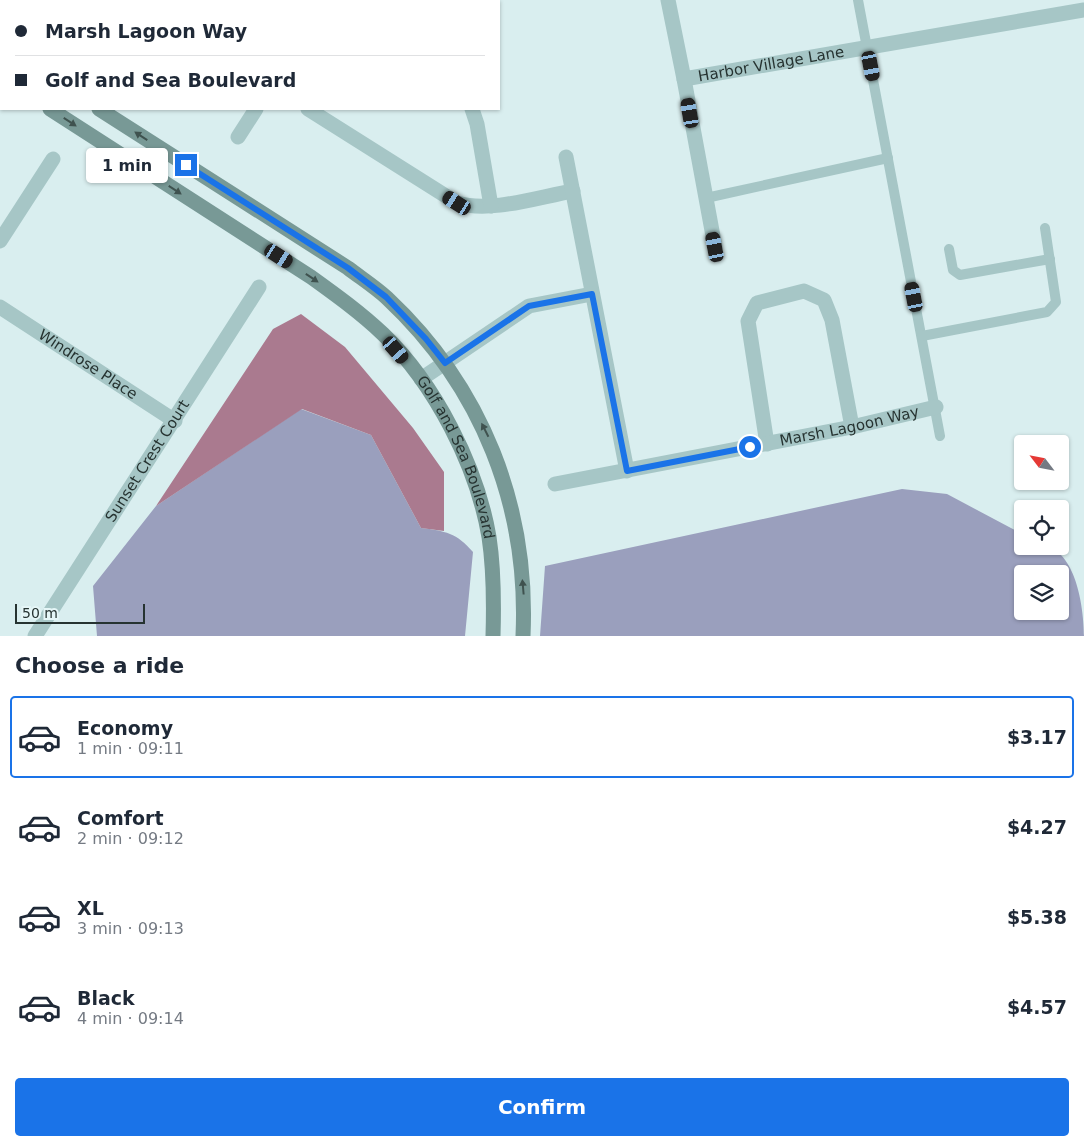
<!DOCTYPE html>
<html lang="en">
<head>
<meta charset="utf-8">
<style>
  :root { --surface:#fff; --page:#f2f2f3; --text:#1f2937; --muted:#747a83; --line:#e0e1e3; --accent:#1a73e8 }
  body { margin:0; font-family:"DejaVu Sans",sans-serif; background:var(--page); color:var(--text); height:100vh; display:flex; flex-direction:column; font-size:19px; white-space:nowrap }
  * { box-sizing:border-box; margin:0 }
  p { font-size:16px; color:var(--muted) }
  .icon { flex:none; width:28px; height:28px; fill:none; stroke:currentColor; stroke-width:2; stroke-linecap:round; stroke-linejoin:round }
  .map { position:relative; height:636px; overflow:hidden }
  .drawer { display:flex; flex-direction:column; background:var(--surface); flex:1 }
  .drawer>* { flex:none }
  .banner { position:absolute; left:0px; top:0px; width:500px; height:110px; box-shadow:0 1px 4px #0004; display:grid; align-content:center; height:110px; padding:0 15px; background:var(--surface) }
  .needle { width:32px; rotate:302deg }
  .tools { position:absolute; left:1014px; top:435px; display:grid; gap:10px }
  .tools a { display:grid; place-items:center; width:55px; height:55px; border-radius:5px; background:var(--surface); box-shadow:0 1px 4px #0004; font-size:25px }
  .scale { position:absolute; left:15px; bottom:12px; width:130px; box-sizing:border-box; padding-left:5px; border:2px solid #263331; border-top:0; font-size:14px; line-height:18px; white-space:nowrap; color:#263331; -webkit-text-stroke:4px #e5f6f7; paint-order:stroke }
  .end { position:absolute; width:22px; height:22px; margin:-11px; border:6px solid #1a73e8; background:#fff; box-shadow:0 0 0 2px #fff }
  .from { border-radius:50% }
  .bubble { position:absolute; height:35px; border-radius:5px; background:var(--surface); box-shadow:0 1px 4px #0004; font-size:16px; font-weight:800; line-height:35px; text-align:center }
  .car { position:absolute; width:15px; height:30px; margin:-15px -8px; border-radius:6px; box-shadow:0 0 4px 1px #0007; background:linear-gradient(#222 24%,#8ab4d8 0 40%,#222 0 76%,#8ab4d8 0 86%,#222 0) }
  .banner b { display:flex; align-items:center; gap:18px; height:48px; font-size:19px }
  .banner b+b { border-top:1px solid var(--line) }
  .banner i { width:12px; height:12px; background:var(--text) }
  ul { padding:0; list-style:none }
  li { display:flex; align-items:center; gap:15px; height:82px; margin:0 10px 8px; padding:0 5px; border:2px solid transparent; border-radius:5px }
  li div { flex:1 }
  li b { display:block; font-size:19px }
  li em { font-style:normal; font-weight:800 }
  li.current { border-color:var(--accent) }
  li>.icon { width:45px; height:45px; stroke-width:1.5 }
  h2 { padding:0 15px; font-size:22px; line-height:60px }
  .action { display:flex; gap:10px; margin-top:auto; padding:10px 15px }
  .action a { flex:1; height:58px; border-radius:5px; background:var(--accent); color:#fff; font-size:20px; font-weight:800; line-height:58px; text-align:center }
  .map>svg:first-child { display:block }
  .green { fill:#9a9fbd; fill-rule:evenodd }
  .water { fill:#aa7a8f }
  .lines { fill:none; stroke-linecap:round; stroke-linejoin:round }
  .lane { stroke:#a6c6c6; stroke-width:10 }
  .street { stroke:#a6c6c6; stroke-width:15 }
  .secondary { stroke:#789996; stroke-width:15 }
  .oneway { fill:#3f524f }
  .route { stroke:#1a73e8; stroke-width:6 }
  .labels { text-anchor:middle; dominant-baseline:central; stroke-width:4; stroke-linejoin:round; paint-order:stroke }
  .street-label { font-size:15px; fill:#263331; stroke:#e5f6f7 }
</style>
</head>
<body>
<div class="map">
<svg width="1084" height="636" viewBox="0 0 1084 636">
  <rect width="100%" height="100%" fill="#d9eeef"/>
  <!-- green -->
  <g class="green">
    <path d="M301,409L371,435L421,528C445,531 457,533 473,552L465,636H97L93,586L156,506Z"/>
    <path d="M902,489L947,494L1022,534V546C1030,546 1039,545 1046,546C1077,554 1084,610 1084,636H540L545,566ZM1022,574H1060V611H1022Z"/>
  </g>
  <!-- water -->
  <path class="water" d="M301,314L345,347L413,428L444,472V531L421,528L371,435L302,409L156,506L273,329Z"/>
  <g class="lines">
    <!-- lane -->
    <g class="lane">
      <path d="M858,0L940,436"/>
      <path d="M706,198L888,158"/>
      <path d="M949,249L953,270L960,275L1050,259"/>
      <path d="M922,336L1047,312L1056,302L1045,228"/>
    </g>
    <!-- street -->
    <g class="street">
      <path id="s1" d="M668,0L684,79L1084,10"/>
      <path d="M324,1L325,0"/>
      <path d="M684,79L715,247"/>
      <path d="M308,109L457,203C491,213 538,197 573,191"/>
      <path d="M472,109L477,124L491,206"/>
      <path d="M238,137L256,109"/>
      <path d="M566,157L627,471"/>
      <path d="M0,241L53,159"/>
      <path id="s2" d="M0,307L175,421"/>
      <path d="M421,379L529,306L592,294"/>
      <path d="M767,444L748,321L757,303L804,291L824,300L832,320L852,427"/>
      <path id="s3" d="M555,484L852,427L936,407"/>
      <path id="s4" d="M35,636L259,287"/>
    </g>
    <!-- secondary -->
    <g class="secondary">
      <path d="M174,1L175,0"/>
      <path d="M0,45L1,46"/>
      <path d="M0,76L1,77"/>
      <path id="s5" d="M50,109L311,277C336,295 361,313 383,334C435,384 477,466 489,537C494,570 494,603 493,636"/>
      <path d="M99,109L348,268C361,278 375,287 387,298C482,387 529,506 523,636"/>
    </g>
  </g>
  <!-- one-way arrows -->
  <defs><path id="oneway-solid" d="M-6-.8H1V-3.2L6.5 0L1 3.2V.8H-6Z" transform="scale(1.25)"/></defs>
  <g class="oneway">
    <use href="#oneway-solid" transform="translate(70 122) rotate(33)"/>
    <use href="#oneway-solid" transform="translate(141 136) rotate(-147)"/>
    <use href="#oneway-solid" transform="translate(175 190) rotate(33)"/>
    <use href="#oneway-solid" transform="translate(312 278) rotate(34)"/>
    <use href="#oneway-solid" transform="translate(485 430) rotate(-117)"/>
    <use href="#oneway-solid" transform="translate(523 587) rotate(-95)"/>
  </g>
  <g class="lines">
    <!-- route -->
    <path class="route" d="M186,165L348,268L386,297L426,339L445,363L529,306L592,294L627,471L750,447"/>
  </g>
  <g class="labels">
    <!-- street labels -->
    <g class="street-label">
      <text stroke="none"><textPath href="#s1" startOffset="169">Harbor Village Lane</textPath></text>
      <text stroke="none"><textPath href="#s2" startOffset="105">Windrose Place</textPath></text>
      <text stroke="none"><textPath href="#s3" startOffset="300">Marsh Lagoon Way</textPath></text>
      <text stroke="none"><textPath href="#s5" startOffset="548">Golf and Sea Boulevard</textPath></text>
      <text stroke="none"><textPath href="#s4" startOffset="208">Sunset Crest Court</textPath></text>
    </g>
  </g>
</svg>
<div class="tools">
<a><svg class="needle" viewBox="-14 -14 28 28"><path d="M0-13l5 13h-10z" fill="#e53935"/><path d="M0 13l5-13h-10z" fill="#747a83"/></svg></a>
<a><svg class="icon" aria-label="locate" viewBox="0 0 24 24"><circle cx="12" cy="12" r="6"/><path d="M12 2v4M12 18v4M2 12h4M18 12h4"/></svg></a>
<a><svg class="icon" aria-label="layers" viewBox="0 0 24 24"><path d="M12 4l9 5-9 5-9-5zM3 14l9 5 9-5"/></svg></a>
</div>
<div class="scale">50 m</div>
<i class="end from" style="left:750px;top:447px"></i>
<i class="end" style="left:186px;top:165px"></i>
<div class="bubble" style="left:86px;top:148px;width:82px">1 min</div>
<i class="car" style="left:871px;top:66px;rotate:169deg"></i>
<i class="car" style="left:690px;top:113px;rotate:350deg"></i>
<i class="car" style="left:457px;top:203px;rotate:302deg"></i>
<i class="car" style="left:715px;top:247px;rotate:349deg"></i>
<i class="car" style="left:279px;top:256px;rotate:123deg"></i>
<i class="car" style="left:914px;top:297px;rotate:349deg"></i>
<i class="car" style="left:396px;top:350px;rotate:139deg"></i>
<div class="banner">
<b><i class="from"></i>Marsh Lagoon Way</b>
<b><i></i>Golf and Sea Boulevard</b>
</div>
</div>
<section class="drawer">
<h2>Choose a ride</h2>
<ul>
<li class="current"><svg class="icon" aria-label="car" viewBox="0 0 24 24"><path d="M5 17H2v-5l4-1 3-4h7l3 4 3 1v5h-3M9 17h6M6 11h13"/><circle cx="7" cy="17" r="2"/><circle cx="17" cy="17" r="2"/></svg><div><b>Economy</b><p>1 min · 09:11</p></div><em>$3.17</em></li>
<li><svg class="icon" aria-label="car" viewBox="0 0 24 24"><path d="M5 17H2v-5l4-1 3-4h7l3 4 3 1v5h-3M9 17h6M6 11h13"/><circle cx="7" cy="17" r="2"/><circle cx="17" cy="17" r="2"/></svg><div><b>Comfort</b><p>2 min · 09:12</p></div><em>$4.27</em></li>
<li><svg class="icon" aria-label="car" viewBox="0 0 24 24"><path d="M5 17H2v-5l4-1 3-4h7l3 4 3 1v5h-3M9 17h6M6 11h13"/><circle cx="7" cy="17" r="2"/><circle cx="17" cy="17" r="2"/></svg><div><b>XL</b><p>3 min · 09:13</p></div><em>$5.38</em></li>
<li><svg class="icon" aria-label="car" viewBox="0 0 24 24"><path d="M5 17H2v-5l4-1 3-4h7l3 4 3 1v5h-3M9 17h6M6 11h13"/><circle cx="7" cy="17" r="2"/><circle cx="17" cy="17" r="2"/></svg><div><b>Black</b><p>4 min · 09:14</p></div><em>$4.57</em></li>
</ul>
<div class="action"><a>Confirm</a></div>
</section>
</body>
</html>
